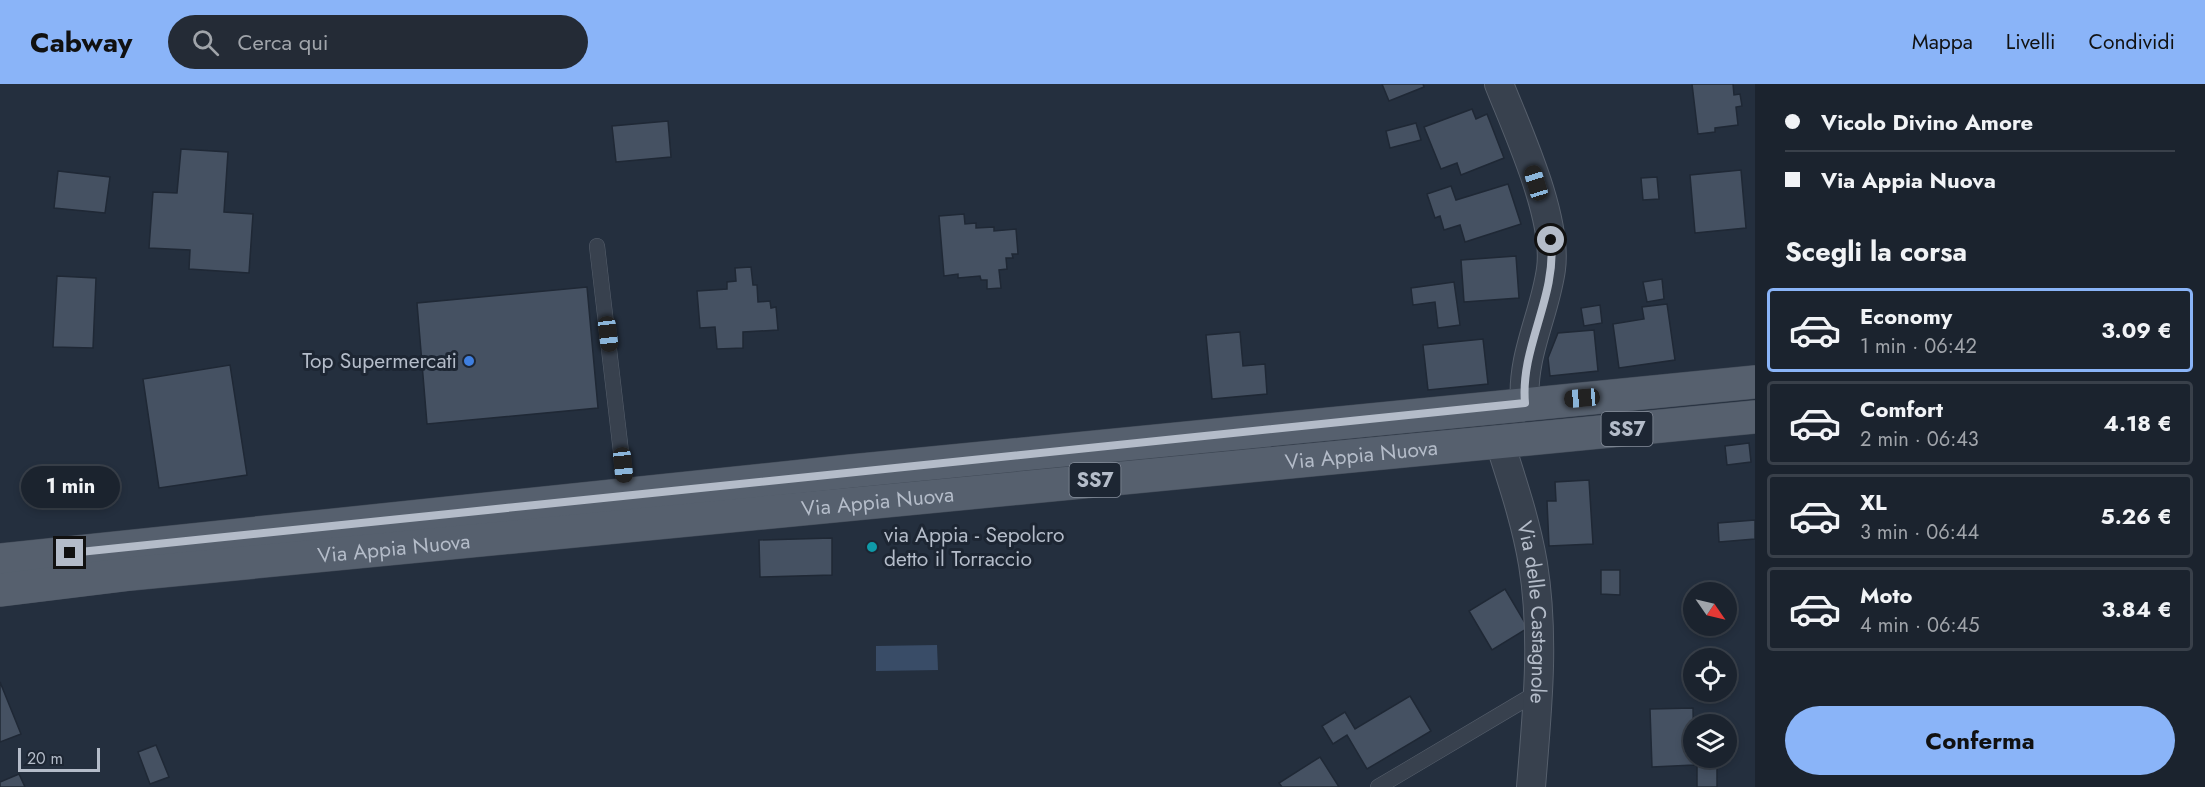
<!DOCTYPE html>
<html lang="it">
<head>
<meta charset="utf-8">
<style>
  :root { --surface:#1b232e; --page:#242b36; --text:#f1f3f6; --muted:#a0a4aa; --line:#39404a; --accent:#8ab4f8 }
  body { margin:0; font-family:Jost,sans-serif; background:var(--page); color:var(--text); height:100vh; display:flex; flex-direction:column; font-size:22px; white-space:nowrap }
  * { box-sizing:border-box; margin:0 }
  p { font-size:20px; color:var(--muted) }
  .icon { flex:none; width:33px; height:33px; fill:none; stroke:currentColor; stroke-width:2; stroke-linecap:round; stroke-linejoin:round }
  .map { position:relative; flex:1; overflow:hidden }
  .sheet { display:flex; flex-direction:column; background:var(--surface); width:450px }
  .sheet>* { flex:none }
  .banner { display:grid; align-content:center; height:132px; padding:0 30px; background:var(--surface) }
  .needle { width:39px; rotate:124deg }
  .tools { position:absolute; left:1683px; top:498px; display:grid; gap:12px }
  .tools a { display:grid; place-items:center; width:54px; height:54px; border-radius:50%; background:var(--surface); box-shadow:0 3px 9px #0003,0 0 0 2px var(--line); font-size:30px }
  .scale { position:absolute; left:18px; bottom:15px; width:82px; box-sizing:border-box; padding-left:6px; border:3px solid #b4bcc9; border-top:0; font-size:16px; line-height:21px; white-space:nowrap; color:#b4bcc9; -webkit-text-stroke:4px #1d2633; paint-order:stroke }
  .end { position:absolute; width:27px; height:27px; margin:-14px; border:8px solid #b4bcc9; background:#111; box-shadow:0 0 0 3px #111 }
  .from { border-radius:50% }
  .bubble { position:absolute; height:42px; border-radius:21px; background:var(--surface); box-shadow:0 3px 9px #0003,0 0 0 2px var(--line); font-size:20px; font-weight:700; line-height:42px; text-align:center }
  .car { position:absolute; width:18px; height:36px; margin:-18px -9px; border-radius:8px; box-shadow:0 0 4px 2px #0007; background:linear-gradient(#222 24%,#8ab4d8 0 40%,#222 0 76%,#8ab4d8 0 86%,#222 0) }
  .banner b { display:flex; align-items:center; gap:21px; height:57px; font-size:22px }
  .banner b+b { border-top:2px solid var(--line) }
  .banner i { width:15px; height:15px; background:var(--text) }
  ul { padding:0; list-style:none }
  li { display:flex; align-items:center; gap:18px; height:84px; margin:0 12px 9px; padding:0 18px; border:3px solid var(--line); border-radius:6px }
  li div { flex:1 }
  li b { display:block; font-size:22px }
  li em { font-style:normal; font-weight:700 }
  li.selected { border-color:var(--accent) }
  li>.icon { width:54px; height:54px; stroke-width:1.5 }
  h2 { padding:0 30px; font-size:27px; line-height:72px }
  .action { display:flex; gap:12px; margin-top:auto; padding:12px 30px }
  .action a { flex:1; height:69px; border-radius:36px; background:var(--accent); color:#111; font-size:24px; font-weight:700; line-height:69px; text-align:center }
  header { display:flex; align-items:center; gap:36px; box-sizing:border-box; height:84px; padding:0 30px; background:var(--accent); color:#111 }
  header strong { font-size:28px }
  nav { display:flex; gap:33px; margin-inline-start:auto; font-size:21px }
  .search { width:420px; height:54px; background:var(--page); display:flex; align-items:center; gap:15px; box-sizing:border-box; padding:0 21px; border-radius:33px; color:var(--muted); font-size:22px }
  main { display:flex; flex:1; min-height:0 }
  .map>svg:first-child { display:block }
  .water { fill:#394c67 }
  .building { fill:#455162; stroke:#1f2835; stroke-width:1.5 }
  .lines { fill:none; stroke-linecap:round; stroke-linejoin:round }
  .lane-casing { stroke:#565f6c; stroke-width:16 }
  .street-casing { stroke:#565f6c; stroke-width:30 }
  .primary-casing { stroke:#414a57; stroke-width:34 }
  .lane { stroke:#38414e; stroke-width:15 }
  .street { stroke:#38414e; stroke-width:28 }
  .primary { stroke:#56606e; stroke-width:33 }
  .route { stroke:#b4bcc9; stroke-width:8 }
  .shop-dot { fill:#3f7fe0; stroke:#1d2633; stroke-width:2 }
  .culture-dot { fill:#0f9aa8; stroke:#1d2633; stroke-width:2 }
  .labels { text-anchor:middle; dominant-baseline:central; stroke-width:6; stroke-linejoin:round; paint-order:stroke }
  .shield { fill:#1d2633; stroke:#878f9c; stroke-width:1.5 }
  .shield-label { font-size:20px; font-weight:bold; fill:#b4bcc9 }
  .poi-label { font-size:21px; fill:#b4bcc9; stroke:#1d2633; text-anchor:end }
  .street-label { font-size:21px; fill:#b4bcc9; stroke:#1d2633 }
</style>
</head>
<body>
<header>
<strong>Cabway</strong>
<div class="search"><svg class="icon" aria-label="search" viewBox="0 0 24 24"><circle cx="10" cy="10" r="6"/><path d="M15 15l6 6"/></svg>Cerca qui</div>
<nav><a>Mappa</a><a>Livelli</a><a>Condividi</a></nav>
</header>
<main>
<div class="map">
<svg width="1755" height="703" viewBox="0 0 1755 703">
  <rect width="100%" height="100%" fill="#242f3e"/>
  <!-- water -->
  <path class="water" d="M937,561L938,586L876,587V562Z"/>
  <!-- building -->
  <g class="building">
    <path d="M1382,0H1423L1424,3L1389,17Z"/>
    <path d="M1692,0H1733L1734,11L1740,10L1742,22L1736,23L1738,41L1715,44V48L1698,50Z"/>
    <path d="M1472,25L1476,35L1487,30L1504,74L1461,91L1457,79L1441,85L1424,43Z"/>
    <path d="M668,37L671,73L616,78L612,42Z"/>
    <path d="M1416,39L1421,56L1390,64L1386,47Z"/>
    <path d="M181,65L228,68L224,128L253,130L249,189L189,185L190,166L149,164L153,108L177,109Z"/>
    <path d="M1741,86L1746,144L1695,149L1690,91Z"/>
    <path d="M58,87L110,93L105,129L54,124Z"/>
    <path d="M1657,93L1659,115L1643,116L1641,94Z"/>
    <path d="M1508,100L1521,140L1465,158L1460,141L1444,146L1440,132L1435,134L1427,110L1451,102L1456,116Z"/>
    <path d="M964,130L965,140L976,139V144L994,143V147L1016,145L1018,170H1012L1013,174H1006L1007,185L999,186L1001,204L987,205V196H981L980,192L958,194V190L944,192L939,132Z"/>
    <path d="M1516,172L1519,214L1464,218L1461,176Z"/>
    <path d="M751,183L753,201H757L758,218L770,217L771,224L776,223L778,246L743,248V264L717,265L715,243L700,244L697,207L727,205V198L736,197L735,184Z"/>
    <path d="M57,192L96,194L93,264L53,263Z"/>
    <path d="M1662,195L1664,215L1647,218L1643,198Z"/>
    <path d="M1454,198L1460,241L1438,244L1435,218L1413,221L1411,204Z"/>
    <path d="M587,203L598,324L427,340L417,219Z"/>
    <path d="M1667,220L1675,276L1619,284L1613,240L1644,235L1642,223Z"/>
    <path d="M1600,221L1602,239L1584,242L1581,224Z"/>
    <path d="M1594,246L1598,287L1550,292L1548,274L1558,249Z"/>
    <path d="M1240,248L1243,282L1265,280L1267,310L1212,315L1206,251Z"/>
    <path d="M1483,255L1488,300L1428,306L1423,261Z"/>
    <path d="M230,281L247,391L159,404L143,295Z"/>
    <path d="M1749,359L1751,378L1727,381L1725,362Z"/>
    <path d="M1589,396L1593,460L1549,462L1547,417H1556L1555,398Z"/>
    <path d="M1755,436V455L1719,458L1718,439Z"/>
    <path d="M832,454V491L760,493L759,456Z"/>
    <path d="M1601,486H1620V511L1601,510Z"/>
    <path d="M1505,505L1528,544L1492,566L1469,527Z"/>
    <path d="M0,598L21,650L0,658Z"/>
    <path d="M1410,612L1431,647L1367,685L1347,651L1333,660L1322,642L1345,628L1355,645Z"/>
    <path d="M1693,624L1694,681L1652,683L1650,625Z"/>
    <path d="M156,661L169,693L150,700L138,668Z"/>
    <path d="M1320,673L1339,703H1282L1279,699Z"/>
    <rect x="1697" y="676" width="20" height="27"/>
    <path d="M19,690L25,703H0V698Z"/>
  </g>
  <g class="lines">
    <!-- lane casing -->
    <g class="lane-casing">
      <g id="lane">
        <path d="M597,162L626,411"/>
        <path d="M1378,703L1538,608"/>
      </g>
    </g>
    <!-- street casing -->
    <g class="street-casing">
      <g id="street">
        <path d="M1499,0C1518,48 1558,134 1551,185C1545,230 1521,272 1525,319"/>
        <path id="s1" d="M1499,356C1512,397 1526,438 1533,480C1545,554 1537,629 1531,703"/>
      </g>
    </g>
    <!-- primary casing -->
    <g class="primary-casing">
      <g id="primary">
        <path d="M0,476L851,387L1755,298"/>
        <path id="s2" d="M0,506L130,490L1755,333"/>
      </g>
    </g>
    <!-- lane -->
    <use href="#lane" class="lane"/>
    <!-- street -->
    <use href="#street" class="street"/>
    <!-- primary -->
    <use href="#primary" class="primary"/>
  </g>
  <g class="lines">
    <!-- route -->
    <path class="route" d="M70,469L1525,319C1520,263 1557,213 1551,156"/>
  </g>
  <!-- markers -->
  <circle class="shop-dot" cx="469" cy="277" r="6"/>
  <circle class="culture-dot" cx="872" cy="463" r="6"/>
  <g class="labels">
    <!-- shield labels -->
    <g class="shield">
      <rect x="1601.5" y="328" width="51" height="34" rx="4.5"/>
      <rect x="1069.5" y="379" width="51" height="34" rx="4.5"/>
    </g>
    <g class="shield-label">
      <text x="1627" y="345">SS7</text>
      <text x="1095" y="396">SS7</text>
    </g>
    <!-- poi labels -->
    <g class="poi-label">
      <text x="457" y="277">Top Supermercati</text>
      <text x="884" y="451" text-anchor="start">via Appia - Sepolcro<tspan x="884" dy="24">detto il Torraccio</tspan></text>
    </g>
    <!-- street labels -->
    <g class="street-label">
      <text stroke="none"><textPath href="#s2" startOffset="1368">Via Appia Nuova</textPath></text>
      <text stroke="none"><textPath href="#s2" startOffset="882">Via Appia Nuova</textPath></text>
      <text stroke="none"><textPath href="#s2" startOffset="396">Via Appia Nuova</textPath></text>
      <text stroke="none"><textPath href="#s1" startOffset="177">Via delle Castagnole</textPath></text>
    </g>
  </g>
</svg>
<div class="tools">
<a><svg class="needle" viewBox="-14 -14 28 28"><path d="M0-13l5 13h-10z" fill="#e53935"/><path d="M0 13l5-13h-10z" fill="#a0a4aa"/></svg></a>
<a><svg class="icon" aria-label="locate" viewBox="0 0 24 24"><circle cx="12" cy="12" r="6"/><path d="M12 2v4M12 18v4M2 12h4M18 12h4"/></svg></a>
<a><svg class="icon" aria-label="layers" viewBox="0 0 24 24"><path d="M12 4l9 5-9 5-9-5zM3 14l9 5 9-5"/></svg></a>
</div>
<div class="scale">20 m</div>
<i class="end from" style="left:1551px;top:156px"></i>
<i class="end" style="left:70px;top:469px"></i>
<div class="bubble" style="left:21px;top:382px;width:99px">1 min</div>
<i class="car" style="left:1536px;top:99px;rotate:343deg"></i>
<i class="car" style="left:608px;top:250px;rotate:173deg"></i>
<i class="car" style="left:1582px;top:314px;rotate:265deg"></i>
<i class="car" style="left:623px;top:381px;rotate:174deg"></i>
</div>
<section class="sheet">
<div class="banner">
<b><i class="from"></i>Vicolo Divino Amore</b>
<b><i></i>Via Appia Nuova</b>
</div>
<h2>Scegli la corsa</h2>
<ul>
<li class="selected"><svg class="icon" aria-label="car" viewBox="0 0 24 24"><path d="M5 17H2v-5l4-1 3-4h7l3 4 3 1v5h-3M9 17h6M6 11h13"/><circle cx="7" cy="17" r="2"/><circle cx="17" cy="17" r="2"/></svg><div><b>Economy</b><p>1 min · 06:42</p></div><em>3.09 €</em></li>
<li><svg class="icon" aria-label="car" viewBox="0 0 24 24"><path d="M5 17H2v-5l4-1 3-4h7l3 4 3 1v5h-3M9 17h6M6 11h13"/><circle cx="7" cy="17" r="2"/><circle cx="17" cy="17" r="2"/></svg><div><b>Comfort</b><p>2 min · 06:43</p></div><em>4.18 €</em></li>
<li><svg class="icon" aria-label="car" viewBox="0 0 24 24"><path d="M5 17H2v-5l4-1 3-4h7l3 4 3 1v5h-3M9 17h6M6 11h13"/><circle cx="7" cy="17" r="2"/><circle cx="17" cy="17" r="2"/></svg><div><b>XL</b><p>3 min · 06:44</p></div><em>5.26 €</em></li>
<li><svg class="icon" aria-label="car" viewBox="0 0 24 24"><path d="M5 17H2v-5l4-1 3-4h7l3 4 3 1v5h-3M9 17h6M6 11h13"/><circle cx="7" cy="17" r="2"/><circle cx="17" cy="17" r="2"/></svg><div><b>Moto</b><p>4 min · 06:45</p></div><em>3.84 €</em></li>
</ul>
<div class="action"><a>Conferma</a></div>
</section>
</main>
</body>
</html>
